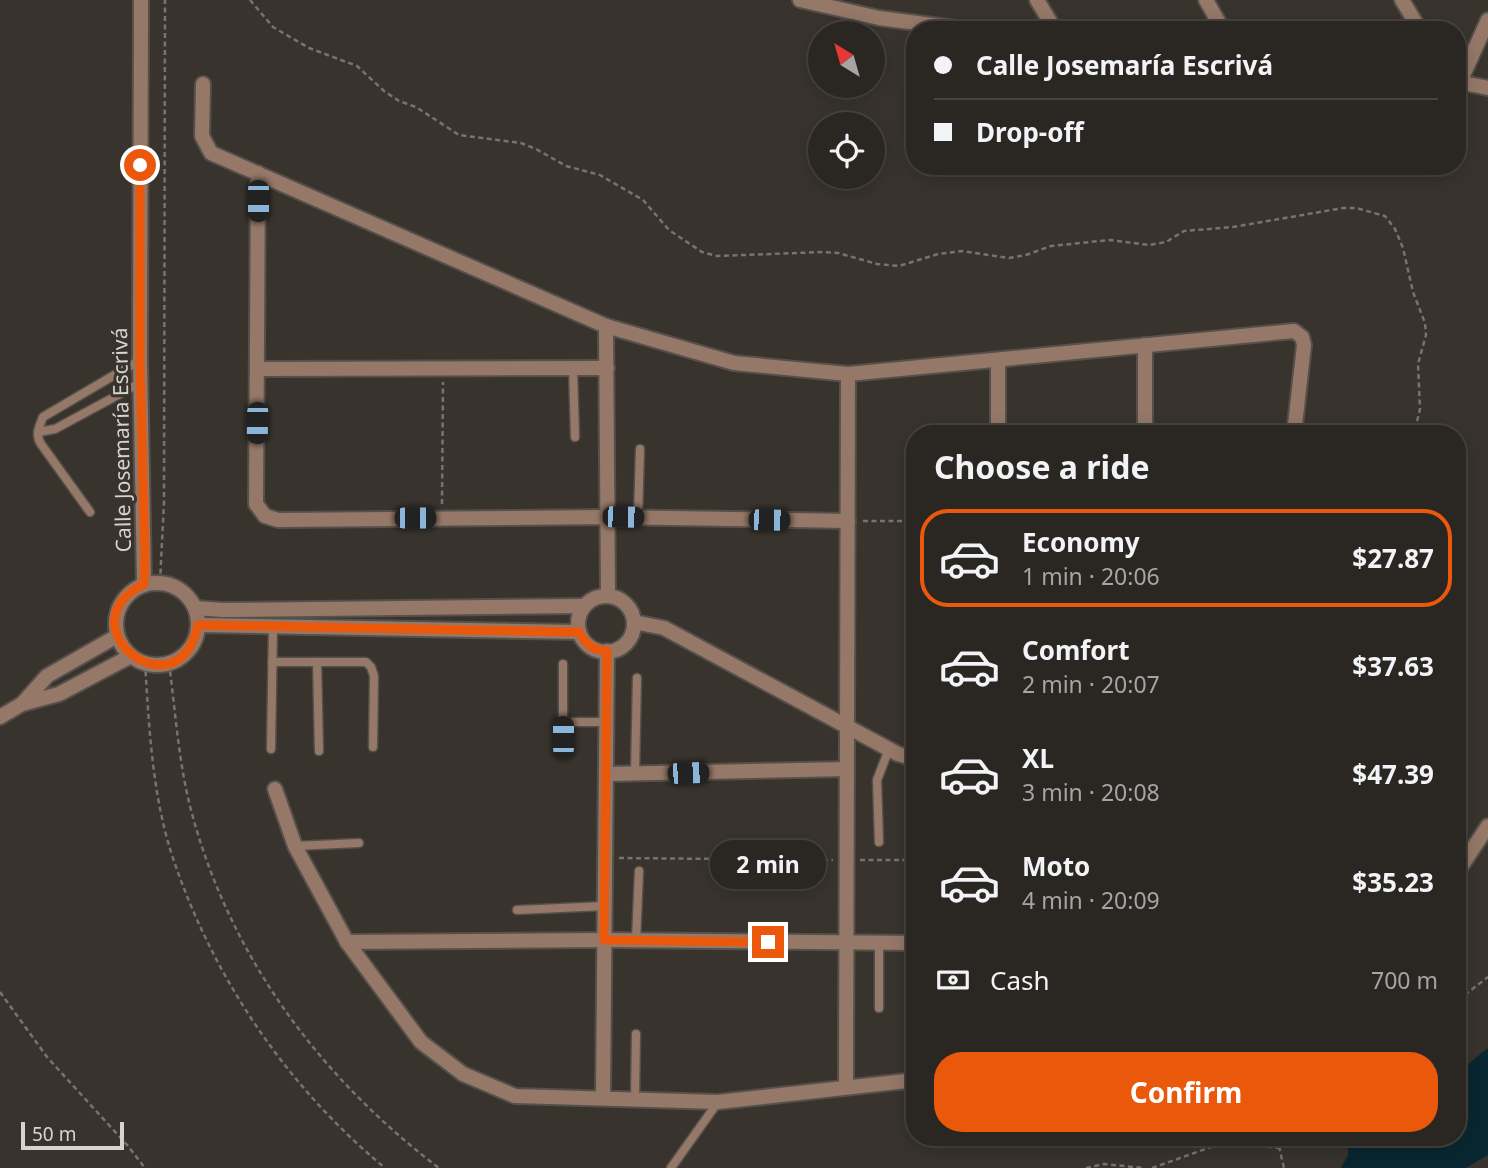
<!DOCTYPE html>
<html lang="en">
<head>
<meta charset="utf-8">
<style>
  :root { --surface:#2a2622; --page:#36322f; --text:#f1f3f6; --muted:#a5a5a5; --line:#464340; --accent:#ea580c }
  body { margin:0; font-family:"Noto Sans",sans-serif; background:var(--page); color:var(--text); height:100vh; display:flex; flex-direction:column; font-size:26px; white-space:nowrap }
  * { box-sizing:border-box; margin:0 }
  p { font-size:23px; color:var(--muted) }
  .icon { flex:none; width:38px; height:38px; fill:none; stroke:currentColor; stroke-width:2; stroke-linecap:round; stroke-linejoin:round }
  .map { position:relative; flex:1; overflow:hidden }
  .details { position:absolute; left:906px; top:425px; width:560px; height:721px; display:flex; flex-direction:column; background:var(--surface); border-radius:28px; box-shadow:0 4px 18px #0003,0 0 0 2px var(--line) }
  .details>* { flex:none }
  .guide { position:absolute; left:906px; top:21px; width:560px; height:154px; border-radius:28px; box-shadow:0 4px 18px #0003,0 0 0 2px var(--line); display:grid; align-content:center; height:154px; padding:0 28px; background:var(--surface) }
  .needle { width:46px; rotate:323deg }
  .fabs { position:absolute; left:808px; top:21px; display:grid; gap:14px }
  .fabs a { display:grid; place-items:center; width:77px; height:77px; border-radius:50%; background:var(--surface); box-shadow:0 4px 18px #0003,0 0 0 2px var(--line); font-size:35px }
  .scale { position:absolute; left:21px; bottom:18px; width:103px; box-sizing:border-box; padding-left:7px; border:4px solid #d7d4d0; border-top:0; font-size:19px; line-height:24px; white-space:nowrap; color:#d7d4d0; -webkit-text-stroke:5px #38332d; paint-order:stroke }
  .end { position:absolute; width:32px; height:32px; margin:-16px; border:9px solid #ea580c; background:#fff; box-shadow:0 0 0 4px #fff }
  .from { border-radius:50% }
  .bubble { position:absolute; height:49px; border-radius:24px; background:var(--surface); box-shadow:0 4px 18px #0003,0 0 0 2px var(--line); font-size:23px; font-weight:700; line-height:49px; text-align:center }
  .car { position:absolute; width:21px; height:42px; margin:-21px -10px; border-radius:9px; box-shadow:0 0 5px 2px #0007; background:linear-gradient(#222 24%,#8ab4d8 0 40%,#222 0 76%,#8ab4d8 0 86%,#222 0) }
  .guide b { display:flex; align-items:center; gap:24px; height:66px; font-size:26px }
  .guide b+b { border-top:2px solid var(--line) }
  .guide i { width:18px; height:18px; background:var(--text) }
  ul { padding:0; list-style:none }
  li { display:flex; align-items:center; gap:21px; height:98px; margin:0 14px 10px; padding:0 14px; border:4px solid transparent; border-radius:28px }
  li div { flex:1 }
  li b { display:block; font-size:26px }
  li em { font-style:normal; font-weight:700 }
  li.current { border-color:var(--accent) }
  li>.icon { width:63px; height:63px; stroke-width:1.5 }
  h2 { padding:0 28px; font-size:32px; line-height:84px }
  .pay { display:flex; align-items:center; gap:18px; height:77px; padding:0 28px; font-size:26px }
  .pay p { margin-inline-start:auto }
  .action { display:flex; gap:14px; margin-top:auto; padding:14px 28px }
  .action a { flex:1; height:80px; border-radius:28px; background:var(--accent); color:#fff; font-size:28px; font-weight:700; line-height:80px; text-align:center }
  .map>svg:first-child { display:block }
  .water { fill:#092730 }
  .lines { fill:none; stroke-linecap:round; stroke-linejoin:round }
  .service-casing { stroke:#55504a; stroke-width:11 }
  .minor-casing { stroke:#55504a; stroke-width:18 }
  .tertiary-casing { stroke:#55504a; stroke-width:18 }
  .path { stroke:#77736e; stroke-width:2.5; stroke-dasharray:5 3.5; stroke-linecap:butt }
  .service { stroke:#957868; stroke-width:8 }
  .minor { stroke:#957868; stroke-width:14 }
  .tertiary { stroke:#957868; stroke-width:14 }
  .route { stroke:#ea580c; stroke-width:9 }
  .labels { text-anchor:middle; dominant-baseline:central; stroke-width:6; stroke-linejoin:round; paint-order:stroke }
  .street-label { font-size:21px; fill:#d7d4d0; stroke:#38332d }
</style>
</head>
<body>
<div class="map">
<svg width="1488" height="1168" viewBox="0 0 1488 1168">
  <rect width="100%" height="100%" fill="#38332d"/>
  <!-- water -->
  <path class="water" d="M1488,1048V1155L1466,1168H1341L1348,1155V1138H1458V1072Z"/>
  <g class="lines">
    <!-- service casing -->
    <g class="service-casing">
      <g id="service">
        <path d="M573,368L575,437"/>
        <path d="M38,432L55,429L142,382"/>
        <path d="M90,512L41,444C35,435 39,427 43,417L140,360"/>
        <path d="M638,517L640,449"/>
        <path d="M272,662H366L371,667L374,676L373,747"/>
        <path d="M317,662L319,751"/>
        <path d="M563,664V752"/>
        <path d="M563,722H606"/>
        <path d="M271,749L273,627"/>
        <path d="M635,774L637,678"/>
        <path d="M879,842L877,780L889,749"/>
        <path d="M295,846L359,843"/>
        <path d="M517,910L605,906"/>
        <path d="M636,941L639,871"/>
        <path d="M879,1008V943"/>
        <path d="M635,1099L636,1034"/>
        <path d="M671,1168L718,1102"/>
      </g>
    </g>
    <!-- minor casing -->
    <g class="minor-casing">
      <g id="minor">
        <path d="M800,0L879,18L971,30"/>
        <path d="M1037,0L1055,30"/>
        <path d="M1206,0L1223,30"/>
        <path d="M1402,0L1420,30"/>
        <path d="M1458,82L1488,88"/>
        <path d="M1460,82L1488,20"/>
        <path d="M203,84L202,136L211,153L606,326L734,363L848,374L1294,331L1302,337L1304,345L1294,434"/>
        <path d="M258,173L256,504L265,516L278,520L607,517L848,521"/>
        <path d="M606,326L608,596"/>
        <path d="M1145,345V434"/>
        <path d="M257,369L607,368"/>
        <path d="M998,434V360"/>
        <circle cx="157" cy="624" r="41"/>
        <circle cx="606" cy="624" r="28"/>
        <path d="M195,608L223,610L583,606"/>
        <path d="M634,622L664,628L898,754L915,759"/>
        <path d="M198,625L579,632"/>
        <path d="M23,703L47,676L117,636"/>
        <path d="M0,717L22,704L59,694L131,656"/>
        <path d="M606,774L847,769"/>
        <path d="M275,789L295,846L347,942L421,1042L463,1074L515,1096L718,1102L915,1080"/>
        <path d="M1458,871L1488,826"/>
        <path d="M347,942L604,940L915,943"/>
        <path d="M846,1087L848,374"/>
        <path d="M603,1097L607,651"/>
      </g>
    </g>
    <!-- tertiary casing -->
    <g class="tertiary-casing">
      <path id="tertiary" d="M141,0L140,360L144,584"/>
    </g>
    <!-- path -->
    <g class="path">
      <path d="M250,0L273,27L309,48L357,66L384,91L399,101L416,107L459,135L521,143L536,149L566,166L600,175L643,200L669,230L702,252L717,256L823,252L838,253L877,264L899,266L938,254L962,251L1009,258L1026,255L1051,246L1110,240L1149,245L1166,242L1184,231L1233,227L1343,208H1356L1385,216L1395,229L1403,248L1413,292L1425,323L1426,335L1418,364L1420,409L1414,434"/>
      <path d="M442,504L443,382"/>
      <path d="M863,521H915"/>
      <path d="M160,582L164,502L165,0"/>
      <path d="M145,663C149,725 152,792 171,852C211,975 286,1086 385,1168"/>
      <path d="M169,663C176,716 179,770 194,821C234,962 323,1080 439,1168"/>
      <path d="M619,858L833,860"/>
      <path d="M860,860H915"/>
      <path d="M0,992L47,1057L128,1146L145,1168"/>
      <path d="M1458,1000L1488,977"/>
      <path d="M1277,1138L1284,1168"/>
      <path d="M1086,1168L1104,1164L1143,1168"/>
      <path d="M1152,1168L1214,1146L1236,1144L1280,1148L1292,1138"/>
    </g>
    <!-- service -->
    <use href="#service" class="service"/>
    <!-- minor -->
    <use href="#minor" class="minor"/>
    <!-- tertiary -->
    <use href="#tertiary" class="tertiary"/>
  </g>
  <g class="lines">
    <!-- route -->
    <path class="route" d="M140,165V360L145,557L144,584C61,625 178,718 198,625L579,632C586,644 592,650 607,651L604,940L768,942"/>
  </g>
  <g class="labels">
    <!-- street labels -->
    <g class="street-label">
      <text transform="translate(121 440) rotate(-91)">Calle Josemaría Escrivá</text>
    </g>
  </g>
</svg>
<div class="fabs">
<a><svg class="needle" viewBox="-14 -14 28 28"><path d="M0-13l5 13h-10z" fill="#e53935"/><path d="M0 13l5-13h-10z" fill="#a5a5a5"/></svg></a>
<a><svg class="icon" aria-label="locate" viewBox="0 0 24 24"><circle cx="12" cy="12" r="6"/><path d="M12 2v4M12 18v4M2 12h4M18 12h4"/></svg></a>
</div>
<div class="scale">50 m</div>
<i class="end from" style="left:140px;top:165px"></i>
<i class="end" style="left:768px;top:942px"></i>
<div class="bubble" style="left:710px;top:840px;width:116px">2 min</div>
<i class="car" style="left:258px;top:201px;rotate:180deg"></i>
<i class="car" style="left:257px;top:423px;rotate:181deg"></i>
<i class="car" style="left:623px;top:517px;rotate:91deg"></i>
<i class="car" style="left:415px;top:518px;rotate:90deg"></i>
<i class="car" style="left:769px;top:520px;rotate:91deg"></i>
<i class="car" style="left:563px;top:737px;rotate:0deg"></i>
<i class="car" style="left:688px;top:773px;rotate:88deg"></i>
<div class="guide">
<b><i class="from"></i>Calle Josemaría Escrivá</b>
<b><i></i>Drop-off</b>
</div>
<section class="details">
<h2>Choose a ride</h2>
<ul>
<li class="current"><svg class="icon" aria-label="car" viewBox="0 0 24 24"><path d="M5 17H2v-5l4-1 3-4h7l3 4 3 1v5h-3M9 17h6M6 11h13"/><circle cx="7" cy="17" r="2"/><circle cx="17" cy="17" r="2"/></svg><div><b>Economy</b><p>1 min · 20:06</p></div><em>$27.87</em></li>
<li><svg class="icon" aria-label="car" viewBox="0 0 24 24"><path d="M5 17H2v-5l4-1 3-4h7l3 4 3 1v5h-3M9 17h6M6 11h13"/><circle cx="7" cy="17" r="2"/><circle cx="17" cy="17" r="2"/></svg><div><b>Comfort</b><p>2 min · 20:07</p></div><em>$37.63</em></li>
<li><svg class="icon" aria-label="car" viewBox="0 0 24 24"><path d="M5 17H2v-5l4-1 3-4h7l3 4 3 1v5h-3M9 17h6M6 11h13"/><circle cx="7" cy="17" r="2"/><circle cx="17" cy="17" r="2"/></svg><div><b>XL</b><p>3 min · 20:08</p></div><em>$47.39</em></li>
<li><svg class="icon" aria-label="car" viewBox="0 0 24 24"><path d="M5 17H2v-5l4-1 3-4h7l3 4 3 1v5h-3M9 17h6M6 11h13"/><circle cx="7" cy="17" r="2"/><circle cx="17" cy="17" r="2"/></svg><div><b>Moto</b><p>4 min · 20:09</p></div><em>$35.23</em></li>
</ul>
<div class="pay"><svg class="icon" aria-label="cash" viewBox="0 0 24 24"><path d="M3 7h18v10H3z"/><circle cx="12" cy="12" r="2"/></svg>Cash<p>700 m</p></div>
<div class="action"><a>Confirm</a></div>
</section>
</div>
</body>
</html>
